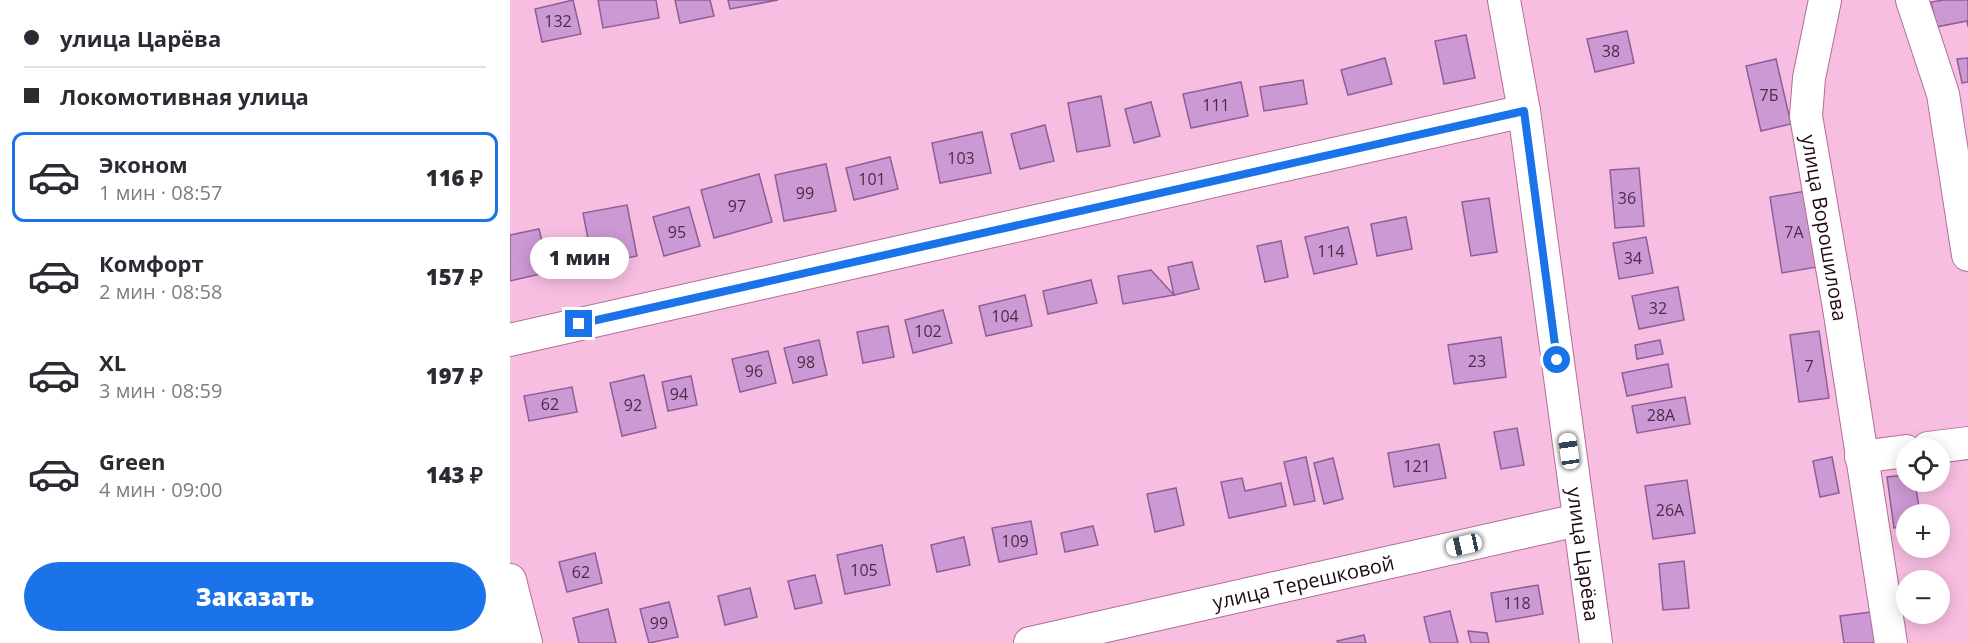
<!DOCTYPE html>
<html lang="ru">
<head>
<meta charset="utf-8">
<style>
  :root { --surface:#fff; --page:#f2f2f3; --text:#2b2b33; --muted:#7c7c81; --line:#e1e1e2; --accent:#1a73e8 }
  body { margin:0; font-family:"Open Sans",sans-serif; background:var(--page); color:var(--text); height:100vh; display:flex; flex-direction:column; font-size:22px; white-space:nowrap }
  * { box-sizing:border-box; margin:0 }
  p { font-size:20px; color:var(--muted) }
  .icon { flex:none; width:33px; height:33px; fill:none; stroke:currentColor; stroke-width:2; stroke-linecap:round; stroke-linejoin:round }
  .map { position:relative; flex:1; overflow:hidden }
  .sheet { display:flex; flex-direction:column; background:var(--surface); width:510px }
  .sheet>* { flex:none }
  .hud { display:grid; align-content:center; height:132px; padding:0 24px; background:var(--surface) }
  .fabs { position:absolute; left:1386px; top:438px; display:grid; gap:12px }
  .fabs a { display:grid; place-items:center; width:54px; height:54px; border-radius:50%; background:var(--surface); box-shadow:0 3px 15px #0003; font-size:30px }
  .end { position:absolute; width:27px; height:27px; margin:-14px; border:8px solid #1a73e8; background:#fff; box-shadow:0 0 0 3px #fff }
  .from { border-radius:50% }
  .bubble { position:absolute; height:42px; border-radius:21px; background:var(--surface); box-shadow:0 3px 15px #0003; font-size:20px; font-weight:800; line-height:42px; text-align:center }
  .car { position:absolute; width:18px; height:36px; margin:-18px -9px; border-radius:8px; box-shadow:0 0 4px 2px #0007; background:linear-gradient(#fff 24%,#345 0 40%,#fff 0 76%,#345 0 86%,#fff 0) }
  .hud b { display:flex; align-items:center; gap:21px; height:57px; font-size:22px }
  .hud b+b { border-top:2px solid var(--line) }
  .hud i { width:15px; height:15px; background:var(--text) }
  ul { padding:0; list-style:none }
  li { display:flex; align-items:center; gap:18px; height:90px; margin:0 12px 9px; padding:0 12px; border:3px solid transparent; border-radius:12px }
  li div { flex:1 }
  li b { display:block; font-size:22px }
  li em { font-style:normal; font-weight:800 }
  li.active { border-color:var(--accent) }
  li>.icon { width:54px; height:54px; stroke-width:1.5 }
  .action { display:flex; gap:12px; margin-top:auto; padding:12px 24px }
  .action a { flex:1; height:69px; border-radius:36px; background:var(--accent); color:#fff; font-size:24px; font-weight:800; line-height:69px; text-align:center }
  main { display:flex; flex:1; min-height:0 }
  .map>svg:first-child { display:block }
  .building { fill:#cc99d4; stroke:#8e5e96; stroke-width:1.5 }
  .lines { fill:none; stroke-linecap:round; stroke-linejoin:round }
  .minor-casing { stroke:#b06e98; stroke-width:34 }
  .minor { stroke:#fff; stroke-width:32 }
  .route { stroke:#1a73e8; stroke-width:8 }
  .labels { text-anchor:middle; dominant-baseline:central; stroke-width:4.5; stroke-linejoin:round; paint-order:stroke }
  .number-label { font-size:16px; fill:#4b2c47 }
  .street-label { font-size:20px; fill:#200818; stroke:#feeef7 }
</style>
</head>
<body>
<main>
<section class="sheet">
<div class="hud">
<b><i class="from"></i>улица Царёва</b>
<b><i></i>Локомотивная улица</b>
</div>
<ul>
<li class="active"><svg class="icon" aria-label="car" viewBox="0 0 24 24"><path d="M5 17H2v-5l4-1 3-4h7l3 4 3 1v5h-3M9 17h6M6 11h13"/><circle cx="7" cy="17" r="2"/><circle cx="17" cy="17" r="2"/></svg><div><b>Эконом</b><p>1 мин · 08:57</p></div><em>116 ₽</em></li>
<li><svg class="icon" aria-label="car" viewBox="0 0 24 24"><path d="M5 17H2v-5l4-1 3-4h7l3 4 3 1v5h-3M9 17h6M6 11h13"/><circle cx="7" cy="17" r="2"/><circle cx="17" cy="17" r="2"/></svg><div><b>Комфорт</b><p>2 мин · 08:58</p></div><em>157 ₽</em></li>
<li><svg class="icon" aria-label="car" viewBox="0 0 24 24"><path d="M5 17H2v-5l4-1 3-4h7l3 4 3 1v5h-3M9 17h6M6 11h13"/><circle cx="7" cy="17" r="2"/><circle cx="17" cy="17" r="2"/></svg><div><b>XL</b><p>3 мин · 08:59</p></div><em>197 ₽</em></li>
<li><svg class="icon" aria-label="car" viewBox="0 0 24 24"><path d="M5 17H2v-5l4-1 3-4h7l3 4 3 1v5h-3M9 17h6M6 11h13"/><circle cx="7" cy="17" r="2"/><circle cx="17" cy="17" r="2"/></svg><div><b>Green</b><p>4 мин · 09:00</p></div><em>143 ₽</em></li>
</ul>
<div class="action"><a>Заказать</a></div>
</section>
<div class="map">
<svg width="1458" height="643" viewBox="0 0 1458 643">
  <rect width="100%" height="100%" fill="#f8bee2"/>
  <!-- building -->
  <g class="building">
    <path d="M63,0L71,34L32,42L25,9Z"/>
    <path d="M88,0H146L149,18L93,28Z"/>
    <path d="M165,0H200L204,16L170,23Z"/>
    <path d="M218,0H268L220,9Z"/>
    <path d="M1433,0H1458V27L1457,21L1426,27L1421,2Z"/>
    <path d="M1117,31L1124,63L1085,72L1077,39Z"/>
    <path d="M956,35L965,78L934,84L925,41Z"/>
    <path d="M875,58L882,84L838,95L831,70Z"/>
    <path d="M1458,58V82L1452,83L1447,59Z"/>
    <path d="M1266,59L1281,124L1251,131L1236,66Z"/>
    <path d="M793,80L797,104L754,111L750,87Z"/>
    <path d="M731,82L738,116L681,128L673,94Z"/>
    <path d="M591,96L600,146L567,152L558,103Z"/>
    <path d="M641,102L650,136L624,143L615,109Z"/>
    <path d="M535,125L544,161L510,169L501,134Z"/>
    <path d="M472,132L481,173L430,183L422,143Z"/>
    <path d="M380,157L388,189L344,200L336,168Z"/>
    <path d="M316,164L326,211L274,221L265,175Z"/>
    <path d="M1129,168L1134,226L1105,228L1100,170Z"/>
    <path d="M249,174L262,222L204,238L191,190Z"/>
    <path d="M1296,191L1307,267L1272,273L1260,197Z"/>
    <path d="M979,198L987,252L961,256L952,202Z"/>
    <path d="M117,205L127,256L83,265L73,213Z"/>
    <path d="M179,207L190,246L154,256L143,217Z"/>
    <path d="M896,217L902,249L867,256L861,224Z"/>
    <path d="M838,227L847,264L804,274L795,237Z"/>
    <path d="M29,229L39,272L0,281V235Z"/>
    <path d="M1136,237L1143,273L1109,279L1103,243Z"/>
    <path d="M771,241L778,277L755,282L747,246Z"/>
    <path d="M682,262L689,289L664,295L658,267Z"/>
    <path d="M641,270L664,295L613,304L608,276Z"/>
    <path d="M581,280L587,303L538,314L533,291Z"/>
    <path d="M1168,287L1174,320L1129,329L1122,296Z"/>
    <path d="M515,295L522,326L476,336L469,306Z"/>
    <path d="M433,310L442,343L403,353L395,320Z"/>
    <path d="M378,326L384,357L353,363L347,332Z"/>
    <path d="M1309,331L1319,398L1289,402L1280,335Z"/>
    <path d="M991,337L996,377L944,384L938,345Z"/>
    <path d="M309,340L317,375L283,383L274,348Z"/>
    <path d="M1150,340L1153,354L1127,359L1125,345Z"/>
    <path d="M258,351L266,383L230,392L222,359Z"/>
    <path d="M1158,364L1162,387L1117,396L1112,373Z"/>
    <path d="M134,375L146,428L112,436L100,383Z"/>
    <path d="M181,376L187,405L158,411L152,382Z"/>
    <path d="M62,387L67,412L19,421L14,396Z"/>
    <path d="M1175,397L1180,424L1127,433L1122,406Z"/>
    <path d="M1007,428L1014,465L991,469L984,432Z"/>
    <path d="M929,444L936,478L884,487L878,453Z"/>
    <path d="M796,457L805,501L784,505L774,462Z"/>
    <path d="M1322,457L1329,493L1310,497L1303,461Z"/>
    <path d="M823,458L833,499L814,504L804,463Z"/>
    <path d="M1396,475V482H1405L1410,514H1396V526L1384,528L1377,477Z"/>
    <path d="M732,478L735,491L771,483L776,506L719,518L711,482Z"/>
    <path d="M1177,480L1185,533L1143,539L1135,486Z"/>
    <path d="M666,488L674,525L645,532L637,494Z"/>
    <path d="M521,521L527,554L489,562L482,528Z"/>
    <path d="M583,526L588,545L555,552L551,533Z"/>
    <path d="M454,537L460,565L427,572L421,545Z"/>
    <path d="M372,545L380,585L335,594L327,555Z"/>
    <path d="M85,553L92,583L57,592L49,562Z"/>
    <path d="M1174,561L1179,608L1153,610L1149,564Z"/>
    <path d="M305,575L312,603L285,609L278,581Z"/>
    <path d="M1028,585L1033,614L986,622L981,593Z"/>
    <path d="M240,588L247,617L215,625L208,596Z"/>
    <path d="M159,602L168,637L139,643L130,609Z"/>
    <path d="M98,609L106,643H69L63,618Z"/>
    <path d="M940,611L948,643H920L914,617Z"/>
    <path d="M1361,612L1365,643H1334L1330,616Z"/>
    <path d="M958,631L977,633L979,643H961Z"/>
    <path d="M854,635L856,643H828L827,641Z"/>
  </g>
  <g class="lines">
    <!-- minor casing -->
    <g class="minor-casing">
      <g id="minor">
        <path id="s1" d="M994,0L1014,111L1086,643"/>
        <path id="s2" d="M1315,0L1299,78L1296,116L1329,308L1381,643"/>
        <path d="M1402,0L1433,94L1458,255"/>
        <path d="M0,340L1014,111"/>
        <path d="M1418,448L1458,443"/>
        <path d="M1351,457L1396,451"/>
        <path d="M0,580L16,643"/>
        <path id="s3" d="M520,643L1068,520"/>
      </g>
    </g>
    <!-- minor -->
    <use href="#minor" class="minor"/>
  </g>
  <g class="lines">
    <!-- route -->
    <path class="route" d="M69,324L1014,111L1047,360"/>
  </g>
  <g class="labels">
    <!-- number labels -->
    <g class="number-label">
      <text x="48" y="21">132</text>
      <text x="1101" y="51">38</text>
      <text x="1259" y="95">7Б</text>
      <text x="706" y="105">111</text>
      <text x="451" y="158">103</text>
      <text x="362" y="179">101</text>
      <text x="295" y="193">99</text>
      <text x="1117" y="198">36</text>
      <text x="227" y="206">97</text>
      <text x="167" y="232">95</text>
      <text x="1284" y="232">7А</text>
      <text x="821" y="251">114</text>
      <text x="1123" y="258">34</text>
      <text x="1148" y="308">32</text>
      <text x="495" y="316">104</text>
      <text x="418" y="331">102</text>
      <text x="967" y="361">23</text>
      <text x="296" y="362">98</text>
      <text x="1299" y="366">7</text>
      <text x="244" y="371">96</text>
      <text x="169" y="394">94</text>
      <text x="40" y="404">62</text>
      <text x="123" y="405">92</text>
      <text x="1151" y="415">28А</text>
      <text x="907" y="466">121</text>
      <text x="1160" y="510">26А</text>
      <text x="505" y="541">109</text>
      <text x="354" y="570">105</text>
      <text x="71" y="572">62</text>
      <text x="1007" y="603">118</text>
      <text x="149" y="623">99</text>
    </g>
    <!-- street labels -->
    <g class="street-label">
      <text stroke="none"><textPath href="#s2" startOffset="231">улица Ворошилова</textPath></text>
      <text stroke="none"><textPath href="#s1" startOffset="560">улица Царёва</textPath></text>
      <text stroke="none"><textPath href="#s3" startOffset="280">улица Терешковой</textPath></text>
    </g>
  </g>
</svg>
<div class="fabs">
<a><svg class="icon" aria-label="locate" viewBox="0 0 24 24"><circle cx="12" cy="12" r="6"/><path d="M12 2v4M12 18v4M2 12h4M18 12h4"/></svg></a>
<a>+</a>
<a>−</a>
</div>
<i class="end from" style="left:1047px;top:360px"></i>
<i class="end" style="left:69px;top:324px"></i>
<div class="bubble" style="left:20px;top:237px;width:99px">1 мин</div>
<i class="car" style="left:1059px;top:451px;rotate:352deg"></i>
<i class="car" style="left:954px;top:545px;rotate:257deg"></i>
</div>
</main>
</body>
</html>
